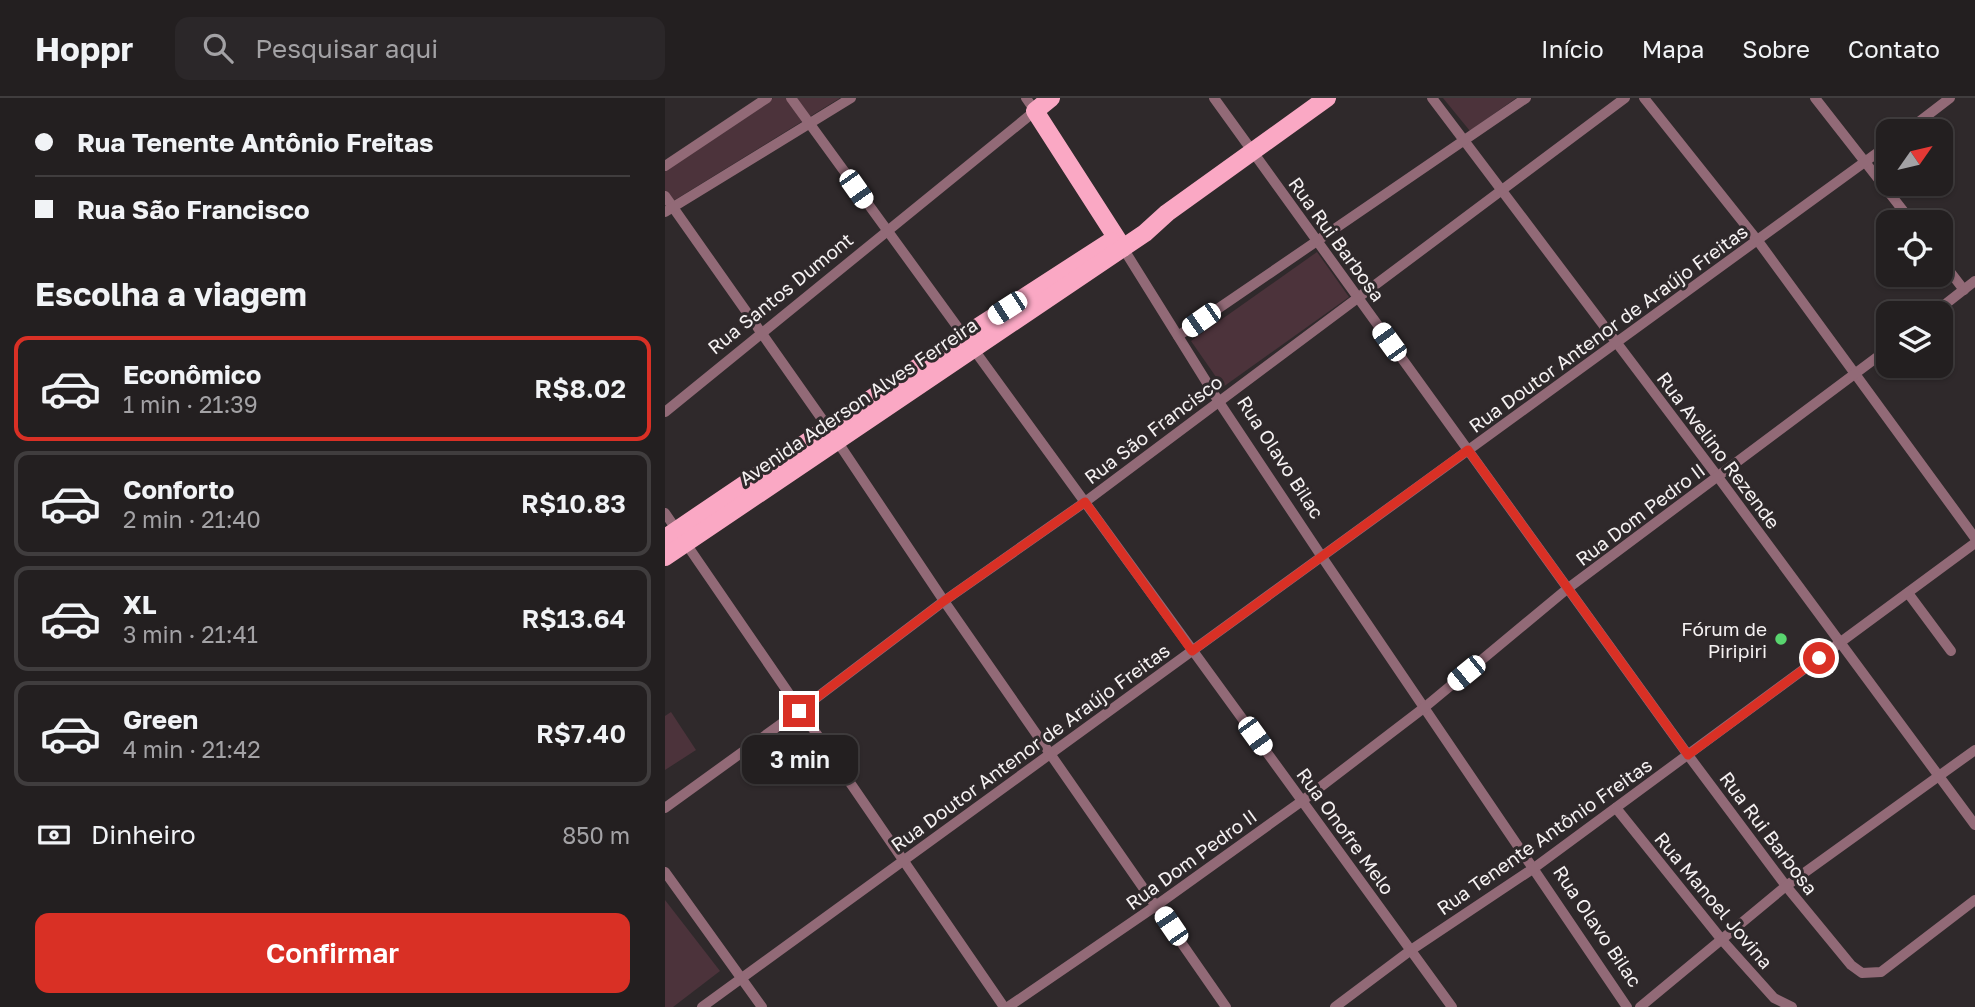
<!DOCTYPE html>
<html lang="pt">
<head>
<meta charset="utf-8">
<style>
  :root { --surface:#231f20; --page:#2b2729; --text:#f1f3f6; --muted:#a3a2a5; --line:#403d3e; --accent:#d93025 }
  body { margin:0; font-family:"Golos Text",sans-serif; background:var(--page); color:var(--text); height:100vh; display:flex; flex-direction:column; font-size:26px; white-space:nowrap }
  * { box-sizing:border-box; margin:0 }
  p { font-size:23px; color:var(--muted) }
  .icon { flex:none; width:38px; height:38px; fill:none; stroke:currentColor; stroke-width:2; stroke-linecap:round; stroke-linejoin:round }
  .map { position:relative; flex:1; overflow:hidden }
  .panel { display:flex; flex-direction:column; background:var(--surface); width:665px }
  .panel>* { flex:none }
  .guide { display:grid; align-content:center; height:154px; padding:0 35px; background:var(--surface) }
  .needle { width:46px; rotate:56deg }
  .controls { position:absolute; left:1211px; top:21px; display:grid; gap:14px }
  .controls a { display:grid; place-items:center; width:77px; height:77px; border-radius:14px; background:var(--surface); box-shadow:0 2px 5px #0004,0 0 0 2px var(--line); font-size:35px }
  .end { position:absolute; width:32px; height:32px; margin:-16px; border:9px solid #d93025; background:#fff; box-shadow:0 0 0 4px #fff }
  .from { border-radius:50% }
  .bubble { position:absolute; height:49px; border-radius:14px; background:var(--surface); box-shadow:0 2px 5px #0004,0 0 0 2px var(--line); font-size:23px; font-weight:600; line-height:49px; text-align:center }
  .car { position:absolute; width:21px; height:42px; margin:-21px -10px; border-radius:9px; box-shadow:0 0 5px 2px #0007; background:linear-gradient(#fff 24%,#345 0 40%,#fff 0 76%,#345 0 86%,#fff 0) }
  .guide b { display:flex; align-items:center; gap:24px; height:66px; font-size:26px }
  .guide b+b { border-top:2px solid var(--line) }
  .guide i { width:18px; height:18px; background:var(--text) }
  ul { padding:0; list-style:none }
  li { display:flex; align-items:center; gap:21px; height:105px; margin:0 14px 10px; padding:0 21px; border:4px solid var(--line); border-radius:14px }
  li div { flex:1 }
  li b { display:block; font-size:26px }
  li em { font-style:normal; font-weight:600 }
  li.current { border-color:var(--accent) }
  li>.icon { width:63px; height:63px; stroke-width:1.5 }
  h2 { padding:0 35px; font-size:32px; line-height:84px }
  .pay { display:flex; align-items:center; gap:18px; height:77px; padding:0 35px; font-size:26px }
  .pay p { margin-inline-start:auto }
  .button { display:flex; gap:14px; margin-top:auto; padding:14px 35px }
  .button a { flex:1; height:80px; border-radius:14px; background:var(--accent); color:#fff; font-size:28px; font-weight:600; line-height:80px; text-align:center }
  header { display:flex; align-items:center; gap:42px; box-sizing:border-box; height:98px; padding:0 35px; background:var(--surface); border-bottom:2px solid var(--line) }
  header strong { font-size:33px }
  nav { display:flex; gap:38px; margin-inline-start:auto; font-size:24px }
  .search { width:490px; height:63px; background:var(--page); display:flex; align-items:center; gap:18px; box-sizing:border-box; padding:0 24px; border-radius:14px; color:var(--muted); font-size:26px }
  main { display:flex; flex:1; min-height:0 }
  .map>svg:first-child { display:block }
  .green { fill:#4c333b }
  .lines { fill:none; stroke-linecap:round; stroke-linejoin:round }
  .street { stroke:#926a77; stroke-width:10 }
  .primary { stroke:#faa8c4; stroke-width:18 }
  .route { stroke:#d93025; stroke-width:9 }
  .poi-dot { fill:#59d56f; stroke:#2f292b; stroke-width:2.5 }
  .labels { text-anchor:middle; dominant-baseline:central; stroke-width:6; stroke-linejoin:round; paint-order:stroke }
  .street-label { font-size:19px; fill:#f5f1f2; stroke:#2f292b }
  .poi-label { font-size:19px; fill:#f5f1f2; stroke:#2f292b; text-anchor:end }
</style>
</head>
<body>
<header>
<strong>Hoppr</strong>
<div class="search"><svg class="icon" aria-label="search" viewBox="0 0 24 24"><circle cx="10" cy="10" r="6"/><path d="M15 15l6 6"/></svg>Pesquisar aqui</div>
<nav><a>Início</a><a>Mapa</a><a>Sobre</a><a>Contato</a></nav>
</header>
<main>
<section class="panel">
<div class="guide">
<b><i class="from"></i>Rua Tenente Antônio Freitas</b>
<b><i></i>Rua São Francisco</b>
</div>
<h2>Escolha a viagem</h2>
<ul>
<li class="current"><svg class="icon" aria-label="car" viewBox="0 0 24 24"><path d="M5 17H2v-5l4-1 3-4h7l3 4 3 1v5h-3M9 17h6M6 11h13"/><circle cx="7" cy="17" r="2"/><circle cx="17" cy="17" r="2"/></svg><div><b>Econômico</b><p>1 min · 21:39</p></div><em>R$8.02</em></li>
<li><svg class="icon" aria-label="car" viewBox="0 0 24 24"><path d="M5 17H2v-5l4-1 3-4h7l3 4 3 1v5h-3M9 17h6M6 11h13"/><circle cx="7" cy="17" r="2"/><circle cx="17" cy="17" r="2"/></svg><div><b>Conforto</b><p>2 min · 21:40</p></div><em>R$10.83</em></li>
<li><svg class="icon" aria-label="car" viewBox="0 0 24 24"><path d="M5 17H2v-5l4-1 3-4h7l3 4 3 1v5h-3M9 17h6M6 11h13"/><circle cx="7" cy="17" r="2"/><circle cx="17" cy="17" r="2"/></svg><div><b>XL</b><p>3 min · 21:41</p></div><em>R$13.64</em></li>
<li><svg class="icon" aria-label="car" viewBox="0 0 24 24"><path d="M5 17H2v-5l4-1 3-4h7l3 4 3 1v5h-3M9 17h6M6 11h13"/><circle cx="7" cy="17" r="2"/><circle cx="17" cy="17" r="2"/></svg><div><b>Green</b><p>4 min · 21:42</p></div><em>R$7.40</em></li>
</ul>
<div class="pay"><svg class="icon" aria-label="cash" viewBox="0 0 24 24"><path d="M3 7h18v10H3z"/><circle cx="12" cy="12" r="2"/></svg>Dinheiro<p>850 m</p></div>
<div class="button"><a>Confirmar</a></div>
</section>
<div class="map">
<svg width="1310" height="909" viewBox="0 0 1310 909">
  <rect width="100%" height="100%" fill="#2f292b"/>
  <!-- green -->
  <g class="green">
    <path d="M108,0H175L0,108V72Z"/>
    <path d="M778,0H851L805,33Z"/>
    <path d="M652,154L684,199L558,289L526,243Z"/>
    <path d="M6,614L31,652L0,672V618Z"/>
    <path d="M0,802L55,873L8,909H0Z"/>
  </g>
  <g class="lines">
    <!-- street -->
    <g class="street">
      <path d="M126,0L787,909"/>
      <path d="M549,0L1023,657L1121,788L1186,867L1197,875L1216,874L1310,802"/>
      <path d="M767,0L1053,379L1310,727"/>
      <path d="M979,0L1093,143L1310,440"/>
      <path d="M1150,0L1247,124"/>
      <path d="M1242,33L1285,0"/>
      <path d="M0,68L102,0"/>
      <path d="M0,98L164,331L279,503L561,909"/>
      <path d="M0,114L186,0"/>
      <path d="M458,150L554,304L657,459L962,909"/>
      <path d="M1276,162L1299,192"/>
      <path d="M1269,215L1310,183"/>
      <path d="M513,238L861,0"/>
      <path d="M0,314L370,13L361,0"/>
      <path d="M0,415L339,909"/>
      <path d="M1243,495L1286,553"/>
      <path d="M0,710L134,613L279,503L420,404L960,0"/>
      <path d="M951,710L1057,842L1109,900L1127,909"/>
      <path d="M0,774L97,909"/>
      <path d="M37,909L1223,47"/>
      <path d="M343,909L492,807L637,703L760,609L902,491L1223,251"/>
      <path d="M670,909L746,852L869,770L1310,445"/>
      <path d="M975,909L1121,788L1310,652"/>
    </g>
    <!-- primary -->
    <g class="primary">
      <path d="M386,0L370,13L458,150"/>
      <path d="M0,440L299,238L446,143"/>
      <path d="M0,459L480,135L502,115L662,0"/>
    </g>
  </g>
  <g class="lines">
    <!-- route -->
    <path class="route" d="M134,613L279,503L420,404L527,553L803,352L1023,657L1154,560"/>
  </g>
  <!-- markers -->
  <circle class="poi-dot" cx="1116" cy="541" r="7"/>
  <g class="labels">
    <!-- street labels -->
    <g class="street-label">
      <text transform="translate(672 141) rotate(54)">Rua Rui Barbosa</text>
      <text transform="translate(115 195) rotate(-39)">Rua Santos Dumont</text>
      <text transform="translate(943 230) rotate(-36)">Rua Doutor Antenor de Araújo Freitas</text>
      <text transform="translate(193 303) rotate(-34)">Avenida Aderson Alves Ferreira</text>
      <text transform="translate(488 331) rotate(-37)">Rua São Francisco</text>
      <text transform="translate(1054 352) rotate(53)">Rua Avelino Rezende</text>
      <text transform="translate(616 359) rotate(57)">Rua Olavo Bilac</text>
      <text transform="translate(975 416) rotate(-37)">Rua Dom Pedro II</text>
      <text transform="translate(365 649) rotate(-36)">Rua Doutor Antenor de Araújo Freitas</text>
      <text transform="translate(681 733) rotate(54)">Rua Onofre Melo</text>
      <text transform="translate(1104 735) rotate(53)">Rua Rui Barbosa</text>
      <text transform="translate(879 738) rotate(-35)">Rua Tenente Antônio Freitas</text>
      <text transform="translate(526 761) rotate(-36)">Rua Dom Pedro II</text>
      <text transform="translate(1049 802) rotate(50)">Rua Manoel Jovina</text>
      <text transform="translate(933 828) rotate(56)">Rua Olavo Bilac</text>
    </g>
    <!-- poi labels -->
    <g class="poi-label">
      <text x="1102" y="530">Fórum de<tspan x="1102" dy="22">Piripiri</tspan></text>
    </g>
  </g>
</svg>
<div class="controls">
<a><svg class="needle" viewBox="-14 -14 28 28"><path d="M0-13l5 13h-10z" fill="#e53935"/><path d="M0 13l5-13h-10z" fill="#a3a2a5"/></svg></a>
<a><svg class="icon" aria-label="locate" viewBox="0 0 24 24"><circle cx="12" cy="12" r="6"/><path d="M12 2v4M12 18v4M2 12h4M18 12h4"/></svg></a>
<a><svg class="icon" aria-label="layers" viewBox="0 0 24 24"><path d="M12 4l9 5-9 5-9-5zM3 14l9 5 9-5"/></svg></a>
</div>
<i class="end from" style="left:1154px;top:560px"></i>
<i class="end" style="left:134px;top:613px"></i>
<div class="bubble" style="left:77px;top:637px;width:116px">3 min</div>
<i class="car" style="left:191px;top:91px;rotate:145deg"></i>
<i class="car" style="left:342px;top:210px;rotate:237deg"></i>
<i class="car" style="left:536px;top:222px;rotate:235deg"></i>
<i class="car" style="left:724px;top:244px;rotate:324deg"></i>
<i class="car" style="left:801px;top:575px;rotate:231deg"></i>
<i class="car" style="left:590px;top:638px;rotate:144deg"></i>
<i class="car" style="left:506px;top:828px;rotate:326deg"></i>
</div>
</main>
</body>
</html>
